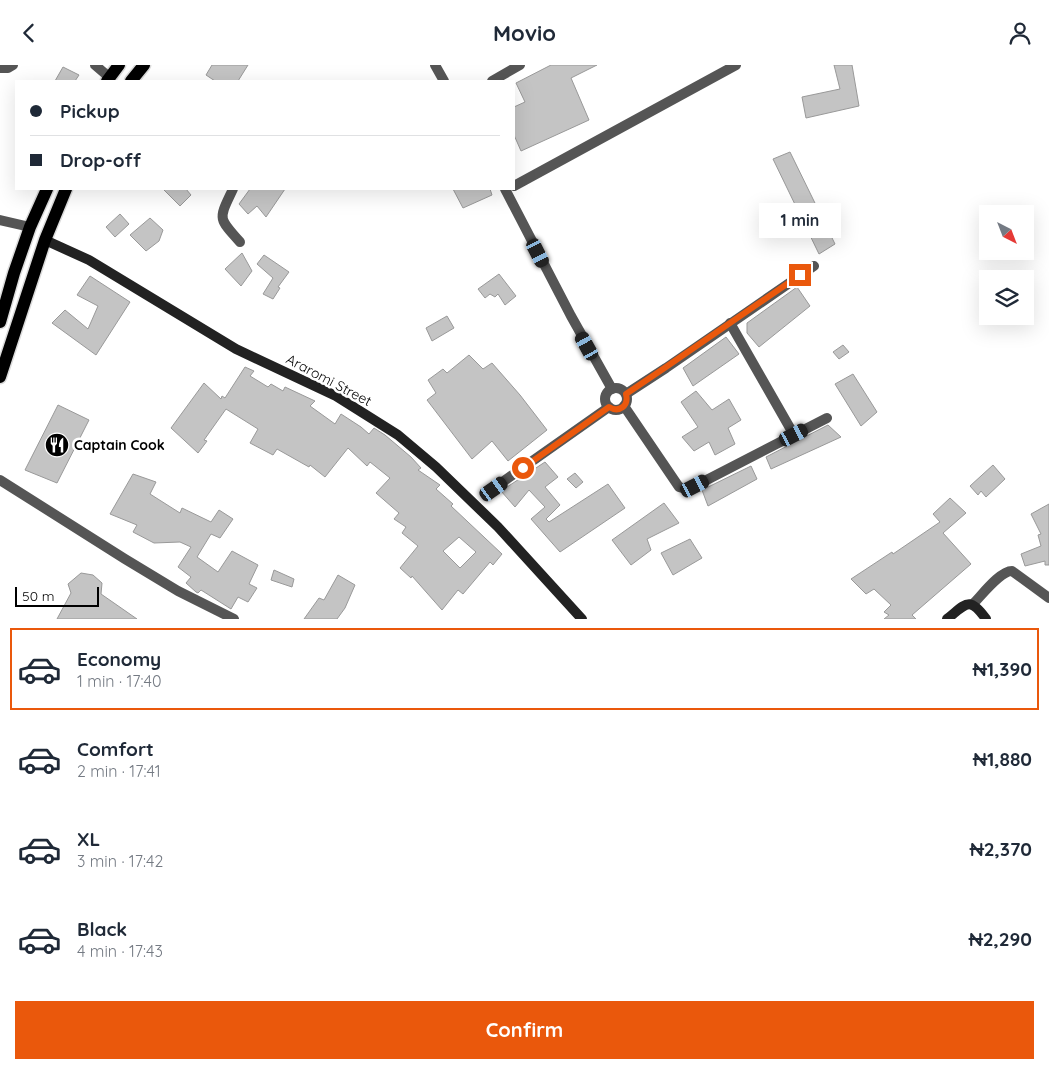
<!DOCTYPE html>
<html lang="en">
<head>
<meta charset="utf-8">
<style>
  :root { --surface:#fff; --page:#f6f6f7; --text:#1f2937; --muted:#747a83; --line:#e0e1e3; --accent:#ea580c }
  body { margin:0; font-family:Quicksand,sans-serif; background:var(--page); color:var(--text); height:100vh; display:flex; flex-direction:column; font-size:19px; white-space:nowrap }
  * { box-sizing:border-box; margin:0 }
  p { font-size:16px; color:var(--muted) }
  .icon { flex:none; width:28px; height:28px; fill:none; stroke:currentColor; stroke-width:2; stroke-linecap:round; stroke-linejoin:round }
  .map { position:relative; height:554px; overflow:hidden }
  .panel { display:flex; flex-direction:column; background:var(--surface); flex:1 }
  .panel>* { flex:none }
  .top-card { position:absolute; left:15px; top:15px; width:500px; height:110px; border-radius:0px; box-shadow:0 5px 20px #0002; display:grid; align-content:center; height:110px; padding:0 15px; background:var(--surface) }
  .needle { width:32px; rotate:138deg }
  .fabs { position:absolute; left:979px; top:140px; display:grid; gap:10px }
  .fabs a { display:grid; place-items:center; width:55px; height:55px; border-radius:0px; background:var(--surface); box-shadow:0 5px 20px #0002; font-size:25px }
  .scale { position:absolute; left:15px; bottom:12px; width:84px; box-sizing:border-box; padding-left:5px; border:2px solid #000; border-top:0; font-size:14px; line-height:18px; white-space:nowrap; color:#000; -webkit-text-stroke:4px #fff; paint-order:stroke }
  .end { position:absolute; width:22px; height:22px; margin:-11px; border:6px solid #ea580c; background:#fff; box-shadow:0 0 0 2px #fff }
  .from { border-radius:50% }
  .bubble { position:absolute; height:35px; border-radius:0px; background:var(--surface); box-shadow:0 5px 20px #0002; font-size:16px; font-weight:800; line-height:35px; text-align:center }
  .car { position:absolute; width:15px; height:30px; margin:-15px -8px; border-radius:6px; box-shadow:0 0 4px 1px #0007; background:linear-gradient(#222 24%,#8ab4d8 0 40%,#222 0 76%,#8ab4d8 0 86%,#222 0) }
  .top-card b { display:flex; align-items:center; gap:18px; height:48px; font-size:19px }
  .top-card b+b { border-top:1px solid var(--line) }
  .top-card i { width:12px; height:12px; background:var(--text) }
  ul { padding:9px 0 0; list-style:none }
  li { display:flex; align-items:center; gap:15px; height:82px; margin:0 10px 8px; padding:0 5px; border:2px solid transparent; border-radius:0px }
  li div { flex:1 }
  li b { display:block; font-size:19px }
  li em { font-style:normal; font-weight:800 }
  li.current { border-color:var(--accent) }
  li>.icon { width:45px; height:45px; stroke-width:1.5 }
  .cta { display:flex; gap:10px; margin-top:auto; padding:10px 15px }
  .cta a { flex:1; height:58px; border-radius:0px; background:var(--accent); color:#fff; font-size:20px; font-weight:800; line-height:58px; text-align:center }
  header { display:flex; justify-content:space-between; align-items:center; height:65px; padding:0 15px; background:var(--surface); font-size:22px; font-weight:800 }
  .map>svg:first-child { display:block }
  .building { fill:#c4c4c4; stroke:#999; fill-rule:evenodd }
  .lines { fill:none; stroke-linecap:round; stroke-linejoin:round }
  .primary-casing { stroke:#dbdbdb; stroke-width:15 }
  .street { stroke:#555; stroke-width:10 }
  .secondary { stroke:#222; stroke-width:10 }
  .primary { stroke:#000; stroke-width:12 }
  .route { stroke:#ea580c; stroke-width:6 }
  .labels { text-anchor:middle; dominant-baseline:central; stroke-width:5; stroke-linejoin:round; paint-order:stroke }
  .street-label { font-size:14px; fill:#000; stroke:#fff }
  .poi-label { font-size:14px; font-weight:bold; fill:#000; stroke:#fff; text-anchor:start }
</style>
</head>
<body>
<header><svg class="icon" aria-label="back" viewBox="0 0 24 24"><path d="M15 5l-7 7 7 7"/></svg>Movio<svg class="icon" aria-label="person" viewBox="0 0 24 24"><circle cx="12" cy="8" r="4"/><path d="M4 21q1-7 8-7t8 7"/></svg></header>
<div class="map">
<svg width="1049" height="554" viewBox="0 0 1049 554">
  <rect width="100%" height="100%" fill="#fff"/>
  <!-- building -->
  <g class="building">
    <path d="M212,0H248L238,16H215L206,10Z"/>
    <path d="M551,0H597L571,13L589,55L521,86L514,70V42L525,37L516,18Z"/>
    <path d="M834,0H852L859,41L806,53L802,32L840,24Z"/>
    <path d="M63,2L79,10L75,16H55Z"/>
    <path d="M790,87L835,179L819,189L773,94Z"/>
    <path d="M163,124H186L191,130L180,141Z"/>
    <path d="M250,124H285L266,152L257,141L248,149L239,139Z"/>
    <path d="M453,124H490L492,130L463,143Z"/>
    <path d="M120,149L129,159L115,172L106,162Z"/>
    <path d="M150,153L163,165L159,176L146,186L130,170Z"/>
    <path d="M242,188L252,206L241,221L225,204Z"/>
    <path d="M264,190L289,207L278,222L280,223L273,234L263,229L273,213L257,199Z"/>
    <path d="M499,209L516,231L505,240L498,229L495,232L490,229L485,233L478,224Z"/>
    <path d="M90,211L130,237L96,290L52,258L65,245L88,264L98,241L77,230Z"/>
    <path d="M797,222L810,241L759,282L747,268V258Z"/>
    <path d="M447,251L454,263L432,276L426,263Z"/>
    <path d="M726,272L739,289L693,321L683,303Z"/>
    <path d="M843,280L849,287L839,294L833,287Z"/>
    <path d="M469,290L483,304L492,298L520,330L547,365L508,396L492,376L472,394L427,335L436,328L428,315L443,304L447,308Z"/>
    <path d="M245,302L254,306L250,311L268,322L271,319L283,326L285,322L315,336L310,341L335,359L341,349L361,362L369,369L374,363L385,370L411,392L421,403L418,405L440,420L436,424L453,439L451,441L502,489L493,500L490,497L463,529L458,525L442,545L412,511L411,513L400,503L418,481L402,468L406,462L394,454L399,448L376,428L390,413L370,397L367,401L348,383L325,412L310,400L309,402L277,384L273,390L250,378L258,364L226,344L204,375L207,376L198,388L171,363L204,318L221,334L222,331L225,333ZM459,472L476,487L460,503L443,486Z"/>
    <path d="M853,309L877,347L861,361L835,319Z"/>
    <path d="M696,326L712,345L729,334L741,355L728,363L735,379L715,390L709,377L694,386L682,372L698,362L681,337Z"/>
    <path d="M58,340L89,355L57,418L25,405Z"/>
    <path d="M828,360L841,372L771,404L766,392Z"/>
    <path d="M545,397L558,412L545,422L560,440L546,454L549,457L608,419L625,443L560,487L531,454L545,442L529,425L515,442L501,426Z"/>
    <path d="M993,400L1005,414L986,432L981,426L978,430L970,421Z"/>
    <path d="M751,401L757,414L708,441L702,425Z"/>
    <path d="M575,408L583,417L576,423L567,414Z"/>
    <path d="M133,409L156,417L150,429L180,448L182,443L211,457L219,445L233,454L220,473L211,469L197,492L218,507L232,486L258,500L249,519L257,523L248,537L238,532L231,544L201,525L198,528L196,527L186,518L191,512L178,502L191,482L180,477L154,478L133,467L137,460L110,449Z"/>
    <path d="M950,433L966,448L943,468L971,499L912,550L916,554H884L889,550L884,547L891,540L874,524L866,529L851,514L892,487L893,489L940,457L933,449Z"/>
    <path d="M664,438L679,458L647,474L651,485L631,500L612,475Z"/>
    <path d="M1049,439V500H1045V496L1025,501L1021,489L1041,481L1038,470L1041,469L1031,449Z"/>
    <path d="M690,474L702,493L673,510L661,488Z"/>
    <path d="M274,505L294,514L292,522L271,515Z"/>
    <path d="M81,508L93,510L102,518L101,529L137,554H57L71,528L68,519Z"/>
    <path d="M338,510L355,520L345,543L337,554H304L319,533L324,535Z"/>
  </g>
  <g class="lines">
    <!-- primary casing -->
    <g class="primary-casing">
      <g id="primary">
        <path d="M107,16L119,0"/>
        <path d="M131,16L144,0"/>
        <path d="M0,257L14,208L30,162L47,124"/>
        <path d="M0,312L45,175L66,124"/>
      </g>
    </g>
    <!-- street -->
    <g class="street">
      <path d="M95,0L109,12"/>
      <path d="M435,0L444,16"/>
      <path d="M0,3H8L13,0"/>
      <path d="M492,16L520,0"/>
      <path d="M514,121L736,0"/>
      <path d="M233,124C219,154 217,152 240,177"/>
      <path d="M505,124L571,251L612,324"/>
      <path d="M0,155L30,162"/>
      <path d="M730,258L794,370"/>
      <circle cx="616" cy="334" r="11"/>
      <path d="M626,329L666,303L814,201"/>
      <path d="M624,341L679,422L686,424L695,421L827,353"/>
      <path d="M0,415L125,494L178,526L234,554"/>
      <path d="M494,423L609,342"/>
      <path d="M973,539C982,530 1000,506 1012,506L1049,533"/>
    </g>
    <!-- secondary -->
    <g class="secondary">
      <path d="M45,175L89,195L236,284L336,331L398,370L436,402L498,462L582,554"/>
      <path d="M947,554C966,539 969,530 986,554"/>
    </g>
    <!-- primary -->
    <use href="#primary" class="primary"/>
  </g>
  <g class="lines">
    <!-- route -->
    <path class="route" d="M523,403L609,342C619,348 629,341 626,329L666,302L800,210"/>
  </g>
  <!-- icons -->
  <defs>
    <g id="restaurant-disc" transform="scale(1.25)"><circle r="9.5" fill="#000" stroke="#fff"/><path d="M-5-6h1v4h1v-4h1v4h1v-4h1v5L-1.5 .5V6h-2V.5L-5-1ZM5-6V6H3V1.5H1.5Q1.5-4 5-6Z" fill="#fff"/></g>
  </defs>
  <g fill-rule="evenodd">
    <use href="#restaurant-disc" x="57" y="380"/>
  </g>
  <g class="labels">
    <!-- street labels -->
    <g class="street-label">
      <text transform="translate(329 315) rotate(28)">Araromi Street</text>
    </g>
    <!-- poi labels -->
    <g class="poi-label">
      <text x="74" y="380">Captain Cook</text>
    </g>
  </g>
</svg>
<div class="fabs">
<a><svg class="needle" viewBox="-14 -14 28 28"><path d="M0-13l5 13h-10z" fill="#e53935"/><path d="M0 13l5-13h-10z" fill="#747a83"/></svg></a>
<a><svg class="icon" aria-label="layers" viewBox="0 0 24 24"><path d="M12 4l9 5-9 5-9-5zM3 14l9 5 9-5"/></svg></a>
</div>
<div class="scale">50 m</div>
<i class="end from" style="left:523px;top:403px"></i>
<i class="end" style="left:800px;top:210px"></i>
<div class="bubble" style="left:759px;top:138px;width:82px">1 min</div>
<i class="car" style="left:538px;top:188px;rotate:153deg"></i>
<i class="car" style="left:587px;top:281px;rotate:331deg"></i>
<i class="car" style="left:794px;top:370px;rotate:63deg"></i>
<i class="car" style="left:695px;top:421px;rotate:63deg"></i>
<i class="car" style="left:494px;top:424px;rotate:55deg"></i>
<div class="top-card">
<b><i class="from"></i>Pickup</b>
<b><i></i>Drop-off</b>
</div>
</div>
<section class="panel">
<ul>
<li class="current"><svg class="icon" aria-label="car" viewBox="0 0 24 24"><path d="M5 17H2v-5l4-1 3-4h7l3 4 3 1v5h-3M9 17h6M6 11h13"/><circle cx="7" cy="17" r="2"/><circle cx="17" cy="17" r="2"/></svg><div><b>Economy</b><p>1 min · 17:40</p></div><em>₦1,390</em></li>
<li><svg class="icon" aria-label="car" viewBox="0 0 24 24"><path d="M5 17H2v-5l4-1 3-4h7l3 4 3 1v5h-3M9 17h6M6 11h13"/><circle cx="7" cy="17" r="2"/><circle cx="17" cy="17" r="2"/></svg><div><b>Comfort</b><p>2 min · 17:41</p></div><em>₦1,880</em></li>
<li><svg class="icon" aria-label="car" viewBox="0 0 24 24"><path d="M5 17H2v-5l4-1 3-4h7l3 4 3 1v5h-3M9 17h6M6 11h13"/><circle cx="7" cy="17" r="2"/><circle cx="17" cy="17" r="2"/></svg><div><b>XL</b><p>3 min · 17:42</p></div><em>₦2,370</em></li>
<li><svg class="icon" aria-label="car" viewBox="0 0 24 24"><path d="M5 17H2v-5l4-1 3-4h7l3 4 3 1v5h-3M9 17h6M6 11h13"/><circle cx="7" cy="17" r="2"/><circle cx="17" cy="17" r="2"/></svg><div><b>Black</b><p>4 min · 17:43</p></div><em>₦2,290</em></li>
</ul>
<div class="cta"><a>Confirm</a></div>
</section>
</body>
</html>
